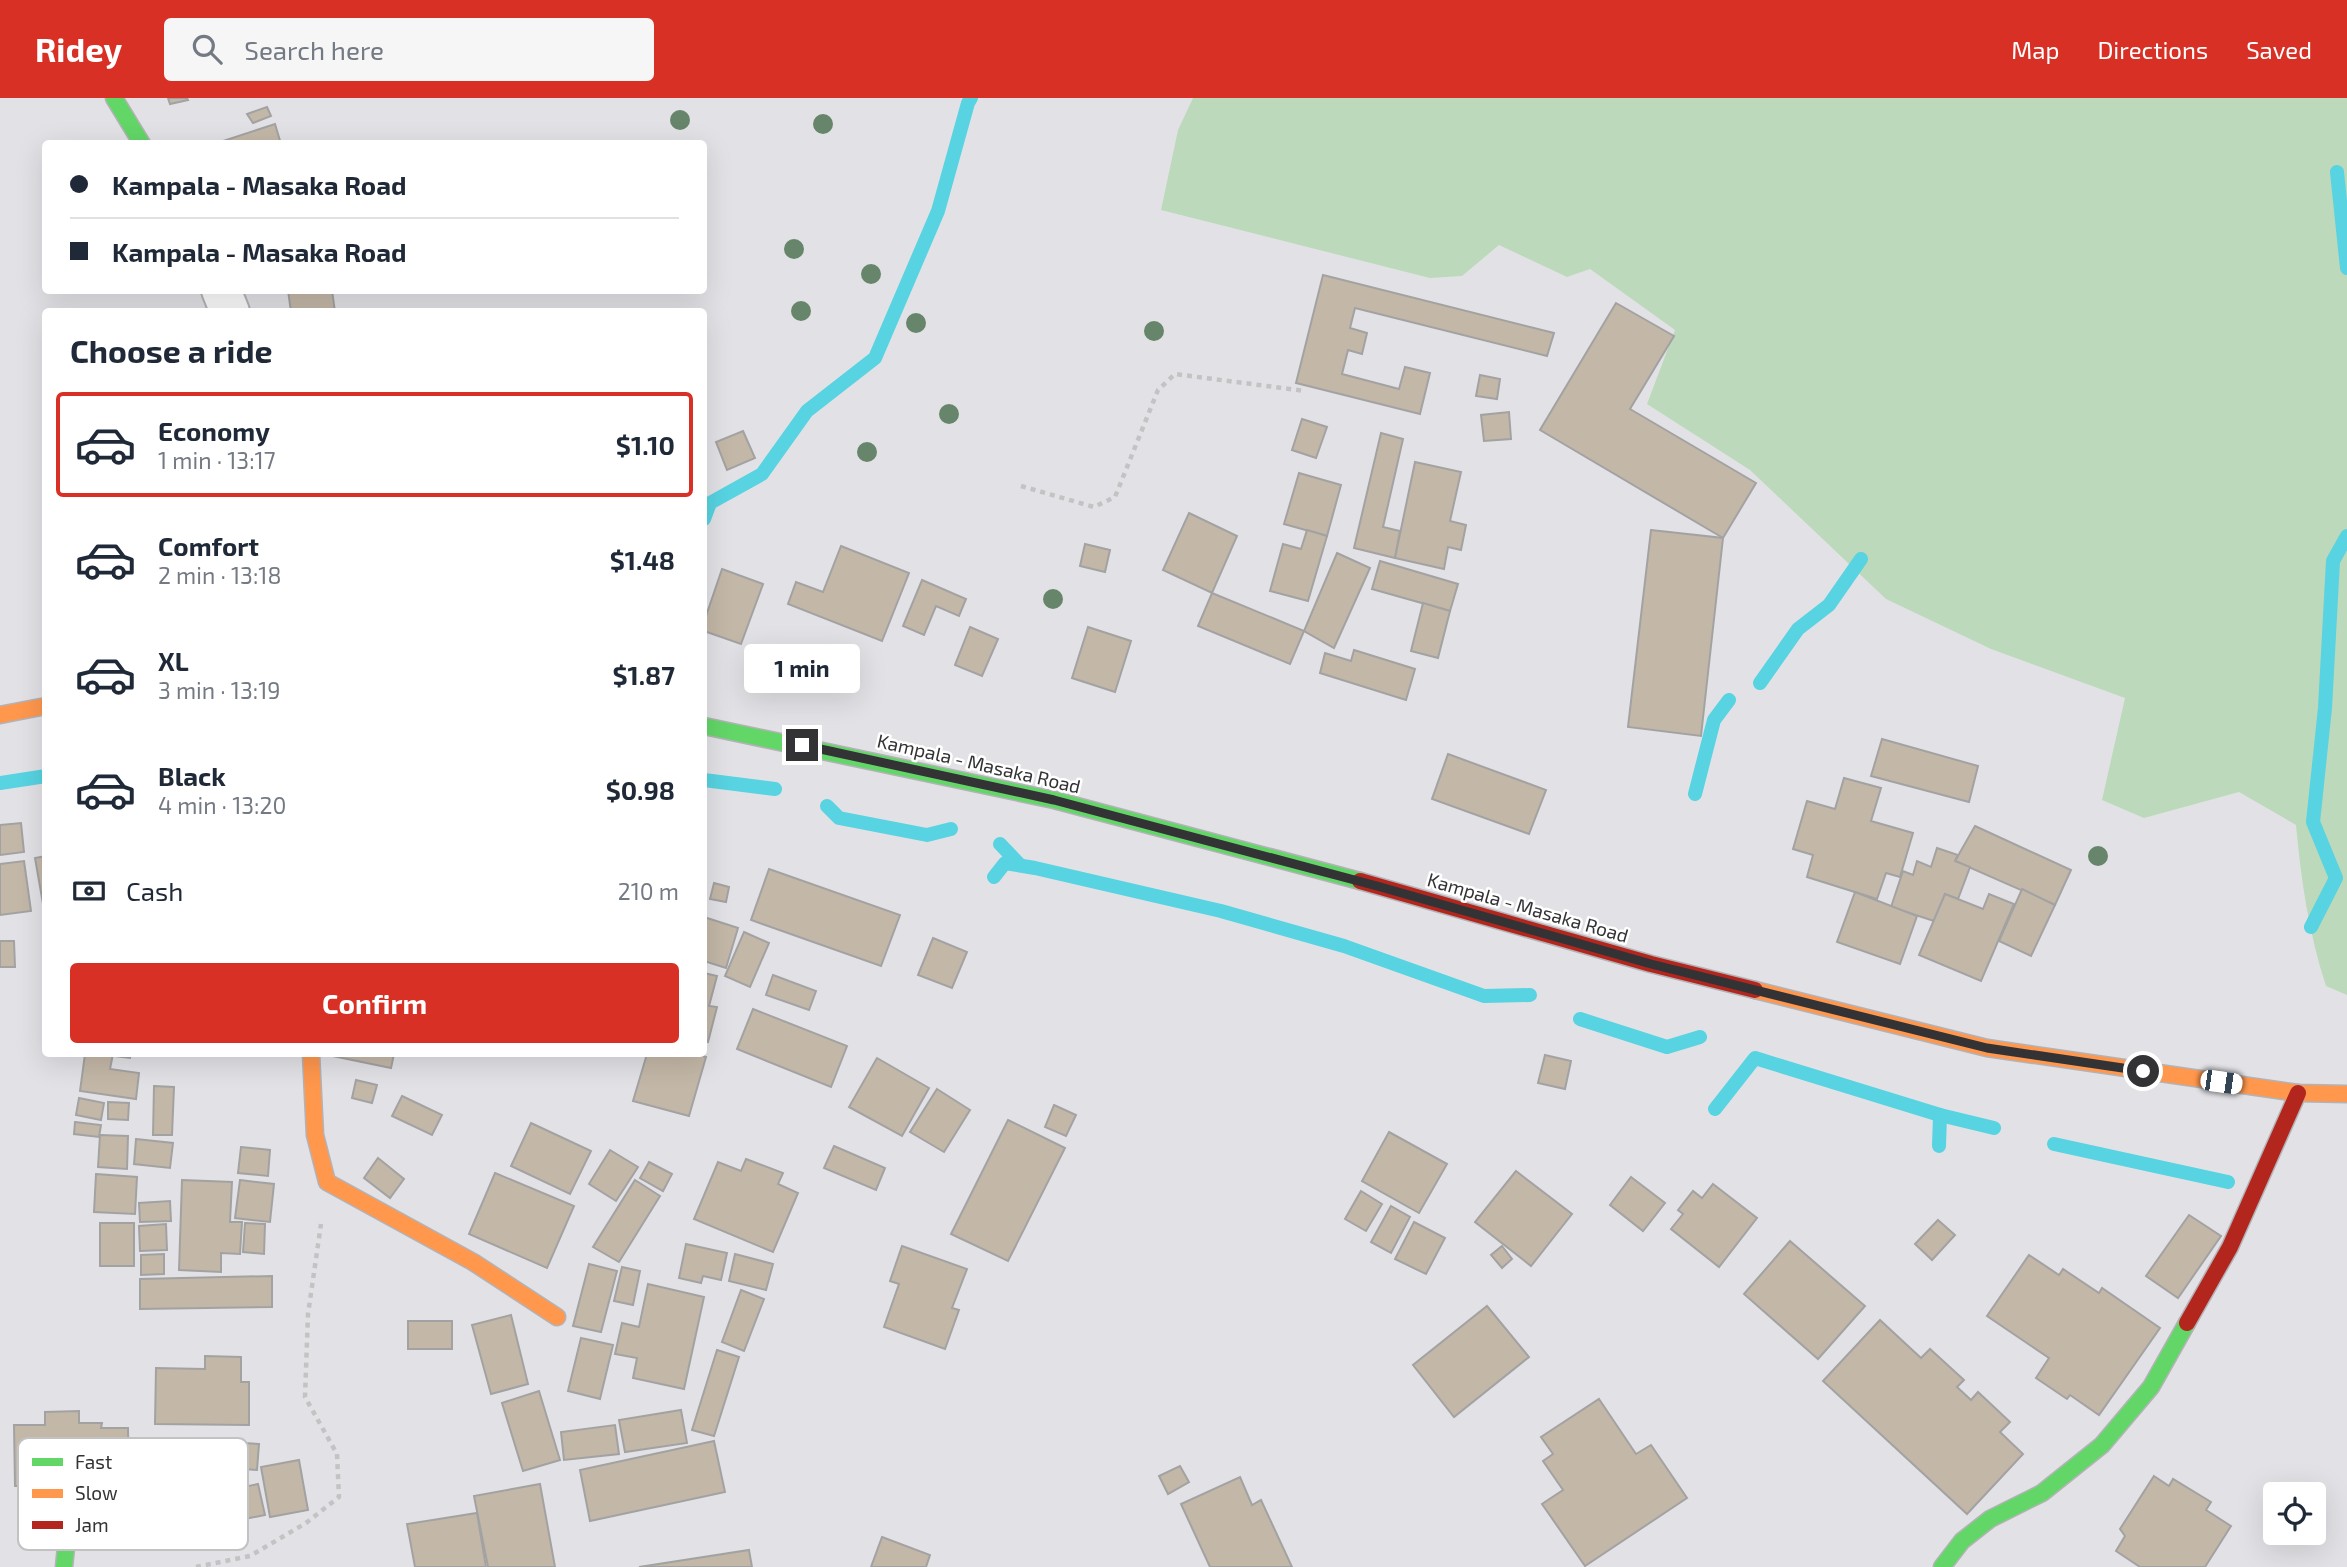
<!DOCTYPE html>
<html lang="en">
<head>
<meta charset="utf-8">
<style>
  :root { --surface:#fff; --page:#f6f6f7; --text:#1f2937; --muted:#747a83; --line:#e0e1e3; --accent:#d93025 }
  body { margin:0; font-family:"Exo 2",sans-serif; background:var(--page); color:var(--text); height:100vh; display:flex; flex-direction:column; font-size:26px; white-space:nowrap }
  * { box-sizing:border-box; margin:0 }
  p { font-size:23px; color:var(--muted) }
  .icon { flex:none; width:38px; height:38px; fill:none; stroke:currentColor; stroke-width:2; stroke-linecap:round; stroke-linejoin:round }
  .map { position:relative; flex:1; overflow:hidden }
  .side { position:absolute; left:42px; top:210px; width:665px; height:749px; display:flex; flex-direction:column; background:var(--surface); border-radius:7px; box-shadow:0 7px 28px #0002 }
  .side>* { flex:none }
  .hud { position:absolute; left:42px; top:42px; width:665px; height:154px; border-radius:7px; box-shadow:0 7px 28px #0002; display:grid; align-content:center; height:154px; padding:0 28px; background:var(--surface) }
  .buttons { position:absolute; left:2263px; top:1384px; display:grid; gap:14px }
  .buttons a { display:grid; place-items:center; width:63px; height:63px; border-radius:7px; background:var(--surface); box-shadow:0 7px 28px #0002; font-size:35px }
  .end { position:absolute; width:32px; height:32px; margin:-16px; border:9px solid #333336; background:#fff; box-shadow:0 0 0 4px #fff }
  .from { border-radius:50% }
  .bubble { position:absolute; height:49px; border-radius:7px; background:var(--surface); box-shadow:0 7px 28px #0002; font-size:23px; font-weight:700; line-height:49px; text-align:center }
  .car { position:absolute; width:21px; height:42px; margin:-21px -10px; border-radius:9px; box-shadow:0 0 5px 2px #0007; background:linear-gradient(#fff 24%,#345 0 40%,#fff 0 76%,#345 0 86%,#fff 0) }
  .hud b { display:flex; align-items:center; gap:24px; height:66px; font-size:26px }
  .hud b+b { border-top:2px solid var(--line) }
  .hud i { width:18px; height:18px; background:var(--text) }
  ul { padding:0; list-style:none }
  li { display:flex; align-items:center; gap:21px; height:105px; margin:0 14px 10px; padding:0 14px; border:4px solid transparent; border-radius:7px }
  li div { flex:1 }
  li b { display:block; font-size:26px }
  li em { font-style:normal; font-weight:700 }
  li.current { border-color:var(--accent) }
  li>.icon { width:63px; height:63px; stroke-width:1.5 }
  h2 { padding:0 28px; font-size:32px; line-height:84px }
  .pay { display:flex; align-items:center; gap:18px; height:77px; padding:0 28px; font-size:26px }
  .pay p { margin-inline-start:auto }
  .action { display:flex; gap:14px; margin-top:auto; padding:14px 28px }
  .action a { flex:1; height:80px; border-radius:7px; background:var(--accent); color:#fff; font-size:28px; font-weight:700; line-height:80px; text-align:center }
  header { display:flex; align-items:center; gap:42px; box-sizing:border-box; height:98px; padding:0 35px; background:var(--accent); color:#fff }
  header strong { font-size:33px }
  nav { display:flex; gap:38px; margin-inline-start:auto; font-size:24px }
  .search { width:490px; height:63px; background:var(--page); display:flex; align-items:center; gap:18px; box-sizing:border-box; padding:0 24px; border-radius:7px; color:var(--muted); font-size:26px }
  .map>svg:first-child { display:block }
  .green { fill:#bcd9bb }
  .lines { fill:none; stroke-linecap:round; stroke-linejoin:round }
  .stream { stroke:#57d3e1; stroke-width:14 }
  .building { fill:#c3b7a7; stroke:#a3a2a3; stroke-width:2 }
  .street-casing { stroke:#b3b3b7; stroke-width:42 }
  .fast-casing { stroke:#b3b3b7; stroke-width:19 }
  .slow-casing { stroke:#b3b3b7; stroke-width:19 }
  .jam-casing { stroke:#b3b3b7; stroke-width:19 }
  .path { stroke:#c3c3c4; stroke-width:4.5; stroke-dasharray:5 5; stroke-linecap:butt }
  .street { stroke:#fbfbfb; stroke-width:38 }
  .fast { stroke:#63d668; stroke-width:16 }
  .slow { stroke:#ff974d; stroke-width:16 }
  .jam { stroke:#b3261e; stroke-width:16 }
  .tree { fill:#67856a }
  .route { stroke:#333336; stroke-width:9 }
  .labels { text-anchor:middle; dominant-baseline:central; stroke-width:5; stroke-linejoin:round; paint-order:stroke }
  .street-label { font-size:19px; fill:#333336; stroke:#fff }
  .key { fill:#fff; stroke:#c2c2c3; stroke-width:2 }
  .key-label { font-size:19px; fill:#333336 }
</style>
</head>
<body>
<header>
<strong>Ridey</strong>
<div class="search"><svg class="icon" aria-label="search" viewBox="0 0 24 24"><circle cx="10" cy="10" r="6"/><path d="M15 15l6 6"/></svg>Search here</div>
<nav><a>Map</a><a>Directions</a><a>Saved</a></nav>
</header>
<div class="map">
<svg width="2347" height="1469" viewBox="0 0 2347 1469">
  <rect width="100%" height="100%" fill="#e2e2e6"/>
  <!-- green -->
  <path class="green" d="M1193,0H2347V897L2326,888C2309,836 2301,782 2296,727L2239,694L2144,720L2102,702L2125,600L1991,551L1886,501L1750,372L1647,306L1675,232L1590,171L1567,179L1499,147L1462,178L1430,180L1161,112L1178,32Z"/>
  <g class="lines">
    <!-- stream -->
    <g class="stream">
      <path d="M2337,74L2347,170"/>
      <path d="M704,421L710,405L762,376L807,313L875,260L938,113L968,5L971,0"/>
      <path d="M1760,585L1798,531L1829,507L1861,461"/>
      <path d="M704,682L775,691"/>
      <path d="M0,685L46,678"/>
      <path d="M1695,696L1714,622L1729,602"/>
      <path d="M827,708L839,720L927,737L951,731"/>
      <path d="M1000,746L1020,767"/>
      <path d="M994,779L1005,765L1035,770L1221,813L1344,848L1484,898L1530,897"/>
      <path d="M2311,829L2336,780L2313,724L2325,610L2333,463L2347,438"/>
      <path d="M1580,921L1667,949L1700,939"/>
      <path d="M1715,1011L1755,960L1940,1017L1994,1030"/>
      <path d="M2054,1046L2228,1084"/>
      <path d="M1939,1048L1940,1017"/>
    </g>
  </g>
  <!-- building -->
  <g class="building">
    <path d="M168,0H187L188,2L170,6Z"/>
    <path d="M267,9L271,18L253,25L247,16Z"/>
    <path d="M275,26L281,46H214Z"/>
    <path d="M1323,177L1554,235L1547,258L1355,210L1350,230L1367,235L1362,256L1348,252L1342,276L1399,291L1405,269L1430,275L1420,316L1296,285Z"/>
    <path d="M288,192H332L335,214H291Z"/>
    <path d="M1616,205L1674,238L1630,311L1756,385L1723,440L1540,332Z"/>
    <path d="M1480,277L1500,281L1497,301L1476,298Z"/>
    <path d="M1509,314L1511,341L1484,343L1481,317Z"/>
    <path d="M1302,321L1327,329L1316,360L1292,352Z"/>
    <path d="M743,333L755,360L727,372L716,344Z"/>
    <path d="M1381,335L1403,341L1383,429L1400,433L1395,460L1354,450Z"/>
    <path d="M1415,364L1461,374L1450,423L1466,427L1461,452L1448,449L1444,471L1395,460Z"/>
    <path d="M1299,375L1341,387L1327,438L1284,426Z"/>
    <path d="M1189,415L1237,438L1212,495L1163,472Z"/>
    <path d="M1307,432L1327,438L1308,503L1270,493L1283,446L1301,451Z"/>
    <path d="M1651,432L1723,440L1701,638L1628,629Z"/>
    <path d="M1085,446L1110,452L1105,474L1080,468Z"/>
    <path d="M841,448L909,475L882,543L788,506L796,484L823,494Z"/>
    <path d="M1337,455L1370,470L1334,550L1304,533Z"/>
    <path d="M1380,463L1458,486L1450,513L1372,491Z"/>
    <path d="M722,471L763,486L741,546L704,533V524Z"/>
    <path d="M922,482L966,501L959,518L936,508L924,537L903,528Z"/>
    <path d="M1212,495L1304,533L1290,566L1198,528Z"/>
    <path d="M1423,505L1450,513L1438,560L1411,553Z"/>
    <path d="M970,529L998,541L982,578L955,567Z"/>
    <path d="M1088,529L1131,543L1115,594L1072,580Z"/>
    <path d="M1354,552L1415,571L1406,602L1320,575L1325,555L1351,563Z"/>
    <path d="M1882,641L1978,668L1969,704L1871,678Z"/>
    <path d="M1448,656L1546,692L1529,736L1432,701Z"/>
    <path d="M1844,680L1881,690L1871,723L1913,735L1900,779L1886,775L1877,801L1807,779L1813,757L1793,751L1807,703L1835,711Z"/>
    <path d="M21,725L24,754L0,757V727Z"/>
    <path d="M1975,728L2071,772L2055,807L1955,763Z"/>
    <path d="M1937,750L1958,757L1955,763L1970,769L1958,801L1945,796L1934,823L1891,809L1903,773L1913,777L1917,763L1931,769Z"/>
    <path d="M46,758V823L35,760Z"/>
    <path d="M24,763L31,813L0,817V766Z"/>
    <path d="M769,771L900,817L881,868L751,822Z"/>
    <path d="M714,785L729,789L726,804L710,801Z"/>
    <path d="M2022,791L2055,807L2031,858L1999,843Z"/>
    <path d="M1855,794L1917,818L1900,866L1837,844Z"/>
    <path d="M1945,796L1983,811L1989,796L2014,806L1981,883L1919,857Z"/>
    <path d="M704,819L738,830L726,870L704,863Z"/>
    <path d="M744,834L769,845L750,889L725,878Z"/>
    <path d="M933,840L967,854L952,890L918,877Z"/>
    <path d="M0,843H14L15,869H0Z"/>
    <path d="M704,875L717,878L709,908L717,909L708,944L704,943Z"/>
    <path d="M773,877L816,893L809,912L766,897Z"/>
    <path d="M753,911L847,948L831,989L737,951Z"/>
    <path d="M85,956H113L110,971L139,975L136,1001L80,993Z"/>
    <path d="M115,956H131L130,960L114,958Z"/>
    <path d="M323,956H394L391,970Z"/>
    <path d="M647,956H696L706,959L689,1018L633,1003Z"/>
    <path d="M1545,957L1571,963L1565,991L1538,985Z"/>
    <path d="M877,960L929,990L902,1038L849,1009Z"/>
    <path d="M356,982L377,987L372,1005L352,1000Z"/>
    <path d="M154,988L174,989L172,1037H153Z"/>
    <path d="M937,991L970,1012L944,1054L910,1034Z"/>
    <path d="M402,998L442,1017L432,1037L392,1018Z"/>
    <path d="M79,1000L104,1005L101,1022L76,1017Z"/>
    <path d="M108,1004L129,1005L128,1022L108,1021Z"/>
    <path d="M1054,1007L1076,1017L1066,1038L1045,1029Z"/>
    <path d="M1008,1022L1065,1050L1008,1163L951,1136Z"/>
    <path d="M75,1024L101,1027L99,1039L74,1036Z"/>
    <path d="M531,1025L591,1053L570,1096L511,1068Z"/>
    <path d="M1389,1034L1447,1066L1419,1115L1362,1083Z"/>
    <path d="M100,1037L128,1038L127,1071L98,1069Z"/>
    <path d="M136,1041L173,1045L170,1070L134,1066Z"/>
    <path d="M834,1048L885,1070L876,1092L824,1070Z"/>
    <path d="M241,1049L270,1052L268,1078L238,1075Z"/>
    <path d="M610,1052L638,1069L616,1103L589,1086Z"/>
    <path d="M378,1060L404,1081L390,1100L364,1080Z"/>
    <path d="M746,1061L783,1075L778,1086L798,1095L773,1154L694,1121L718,1064L741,1073Z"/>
    <path d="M649,1064L672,1076L663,1093L640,1080Z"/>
    <path d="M1516,1073L1572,1116L1531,1168L1475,1124Z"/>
    <path d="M495,1075L574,1108L547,1170L469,1136Z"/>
    <path d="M96,1076L137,1079L135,1116L94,1114Z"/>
    <path d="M1631,1079L1665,1105L1643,1133L1610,1107Z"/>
    <path d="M182,1082L232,1084L230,1124H242L240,1156L221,1155V1174L179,1172Z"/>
    <path d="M240,1082L274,1086L270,1124L235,1120Z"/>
    <path d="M635,1082L660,1098L619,1164L593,1149Z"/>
    <path d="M1713,1086L1757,1120L1719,1169L1671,1131L1683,1116L1678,1112L1693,1093L1702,1100Z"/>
    <path d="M1361,1093L1382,1106L1366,1133L1345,1121Z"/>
    <path d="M170,1103L171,1123L140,1124L139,1105Z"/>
    <path d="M1391,1108L1410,1119L1391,1155L1371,1144Z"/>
    <path d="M2189,1117L2221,1138L2178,1200L2146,1178Z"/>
    <path d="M1938,1122L1955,1137L1932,1162L1915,1146Z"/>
    <path d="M1414,1124L1445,1140L1426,1176L1395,1161Z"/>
    <rect x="100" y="1125" width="34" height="43"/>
    <path d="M245,1125L265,1126L264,1156L243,1154Z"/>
    <path d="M166,1126L167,1152L140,1153L139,1128Z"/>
    <path d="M1790,1143L1865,1208L1818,1261L1744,1196Z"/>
    <path d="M686,1146L727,1155L721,1182L703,1178L701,1185L679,1180Z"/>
    <path d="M902,1148L967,1171L952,1210L959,1212L945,1251L884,1229L899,1186L890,1183Z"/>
    <path d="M1502,1148L1512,1161L1502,1170L1491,1157Z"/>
    <path d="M164,1156V1176L141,1177V1157Z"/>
    <path d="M735,1156L773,1166L766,1192L729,1183Z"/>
    <path d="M2029,1157L2059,1177L2063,1171L2099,1195L2102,1190L2160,1230L2099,1317L2070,1297L2067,1301L2036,1280L2049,1260L1987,1218Z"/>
    <path d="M589,1166L617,1173L601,1234L573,1228Z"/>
    <path d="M622,1169L640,1173L633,1207L614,1203Z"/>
    <path d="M272,1178V1209L140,1211V1181Z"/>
    <path d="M648,1186L704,1199L684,1291L633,1280L637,1260L615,1256L622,1225L639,1229Z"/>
    <path d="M741,1192L764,1201L744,1253L722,1244Z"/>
    <path d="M1487,1208L1529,1259L1454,1319L1413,1267Z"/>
    <path d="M511,1217L528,1286L491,1296L472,1227Z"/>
    <path d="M1880,1222L1921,1260L1930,1251L1964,1282L1957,1289L1971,1302L1978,1294L2010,1324L2000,1334L2023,1356L1967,1416L1823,1283Z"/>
    <rect x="408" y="1223" width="44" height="28"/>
    <path d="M581,1240L613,1247L600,1301L568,1293Z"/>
    <path d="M717,1252L739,1259L714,1338L692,1332Z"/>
    <path d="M205,1258L241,1259V1284H249V1327L155,1326L156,1270L205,1271Z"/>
    <path d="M539,1293L560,1362L523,1373L502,1305Z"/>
    <path d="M1599,1301L1636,1356L1651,1347L1687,1400L1585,1468L1542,1406L1563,1392L1543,1363L1553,1356L1541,1339Z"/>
    <path d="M681,1312L687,1345L625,1354L619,1322Z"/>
    <path d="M79,1313V1325H102L101,1330H128L129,1387L15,1388L14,1327H45V1314Z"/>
    <path d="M615,1327L619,1356L564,1362L561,1334Z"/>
    <path d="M211,1343L259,1346L257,1372L209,1368Z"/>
    <path d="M714,1343L725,1394L590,1423L580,1372Z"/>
    <path d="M299,1362L308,1412L270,1419L261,1369Z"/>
    <path d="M1180,1368L1189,1384L1168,1396L1159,1378Z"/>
    <path d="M2154,1378L2169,1388L2173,1381L2211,1404L2206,1412L2231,1428L2205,1469H2140L2116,1453L2125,1438L2120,1431Z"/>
    <path d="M1240,1379L1252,1407L1261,1402L1292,1469H1210L1181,1406Z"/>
    <path d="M258,1386L265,1417L199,1430L193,1399Z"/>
    <path d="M540,1386L555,1469H488L474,1398Z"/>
    <path d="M477,1415L486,1469H415L407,1426Z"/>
    <path d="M882,1439L930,1457L926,1469H871Z"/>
    <path d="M749,1452L752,1469H639Z"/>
  </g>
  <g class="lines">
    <!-- street casing -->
    <g class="street-casing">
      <path id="street" d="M221,192L230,214"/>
    </g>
    <!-- fast casing -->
    <g class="fast-casing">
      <g id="fast">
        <path d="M114,0L142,46"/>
        <path d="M704,628L1054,702L1360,783"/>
        <path d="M64,1469L70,1409"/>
        <path d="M1942,1469L1962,1443L1990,1421L2042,1395L2102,1347L2151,1289L2187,1225"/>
      </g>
    </g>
    <!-- slow casing -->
    <g class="slow-casing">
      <g id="slow">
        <path d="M0,617L46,608"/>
        <path d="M1755,892L1987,950L2298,995L2347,996"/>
        <path d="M311,956L315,1037L327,1084L473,1164L557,1219"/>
      </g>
    </g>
    <!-- jam casing -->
    <g class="jam-casing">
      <g id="jam">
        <path d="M1360,783L1651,866L1755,892"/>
        <path d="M2187,1225L2230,1149L2298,995"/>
      </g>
    </g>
    <!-- path -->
    <g class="path">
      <path d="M1021,388L1094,409L1115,399L1158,292L1175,276L1305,293"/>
      <path d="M196,1469L250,1458L306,1425L339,1399L337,1356L305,1299L308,1216L321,1126"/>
    </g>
    <!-- street -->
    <use href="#street" class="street"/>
    <!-- fast -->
    <use href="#fast" class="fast"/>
    <!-- slow -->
    <use href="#slow" class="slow"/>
    <!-- jam -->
    <use href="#jam" class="jam"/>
  </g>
  <!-- trees -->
  <g class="tree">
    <circle cx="680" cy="22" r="10"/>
    <circle cx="823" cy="26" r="10"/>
    <circle cx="794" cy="151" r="10"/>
    <circle cx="871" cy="176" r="10"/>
    <circle cx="801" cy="213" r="10"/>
    <circle cx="916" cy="225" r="10"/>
    <circle cx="1154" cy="233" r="10"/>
    <circle cx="949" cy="316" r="10"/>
    <circle cx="867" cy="354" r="10"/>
    <circle cx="1053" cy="501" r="10"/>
    <circle cx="2098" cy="758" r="10"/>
  </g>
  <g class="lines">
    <!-- route -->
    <path class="route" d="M802,647L1054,702L1377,788L1651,866L1987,950L2143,973"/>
  </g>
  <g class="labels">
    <!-- street labels -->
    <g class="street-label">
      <text transform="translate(979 665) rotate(13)">Kampala - Masaka Road</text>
      <text transform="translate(1528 809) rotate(16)">Kampala - Masaka Road</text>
    </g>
  </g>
  <!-- legend -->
  <rect x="18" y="1340" width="230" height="112" rx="10" class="key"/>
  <rect x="32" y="1360" width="31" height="8" fill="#63d668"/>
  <rect x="32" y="1391" width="31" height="9" fill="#ff974d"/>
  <rect x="32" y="1423" width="31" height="8" fill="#b3261e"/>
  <g class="key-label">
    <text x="75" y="1371">Fast</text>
    <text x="75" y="1402">Slow</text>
    <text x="75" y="1434">Jam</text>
  </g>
</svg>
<div class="buttons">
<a><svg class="icon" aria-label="locate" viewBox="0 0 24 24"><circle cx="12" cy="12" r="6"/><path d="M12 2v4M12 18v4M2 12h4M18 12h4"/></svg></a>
</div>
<i class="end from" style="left:2143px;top:973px"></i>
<i class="end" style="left:802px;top:647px"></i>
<div class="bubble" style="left:744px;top:546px;width:116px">1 min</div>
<i class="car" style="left:2221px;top:984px;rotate:98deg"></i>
<div class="hud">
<b><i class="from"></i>Kampala - Masaka Road</b>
<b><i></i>Kampala - Masaka Road</b>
</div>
<section class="side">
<h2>Choose a ride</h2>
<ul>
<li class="current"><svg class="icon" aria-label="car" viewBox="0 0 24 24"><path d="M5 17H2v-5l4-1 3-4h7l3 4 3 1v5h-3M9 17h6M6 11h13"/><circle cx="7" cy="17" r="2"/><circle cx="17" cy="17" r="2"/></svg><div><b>Economy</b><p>1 min · 13:17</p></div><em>$1.10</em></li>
<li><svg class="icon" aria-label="car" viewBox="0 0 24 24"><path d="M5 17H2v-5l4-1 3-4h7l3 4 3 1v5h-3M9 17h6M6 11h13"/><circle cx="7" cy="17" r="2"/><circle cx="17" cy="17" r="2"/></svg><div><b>Comfort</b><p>2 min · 13:18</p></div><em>$1.48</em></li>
<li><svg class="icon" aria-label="car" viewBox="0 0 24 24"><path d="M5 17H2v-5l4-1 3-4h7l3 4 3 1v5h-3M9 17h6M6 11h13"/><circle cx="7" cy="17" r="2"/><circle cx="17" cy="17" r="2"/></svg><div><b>XL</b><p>3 min · 13:19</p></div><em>$1.87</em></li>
<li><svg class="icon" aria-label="car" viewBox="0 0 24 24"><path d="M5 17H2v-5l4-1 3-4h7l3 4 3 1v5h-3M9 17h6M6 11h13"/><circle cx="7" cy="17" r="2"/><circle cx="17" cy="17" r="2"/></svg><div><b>Black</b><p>4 min · 13:20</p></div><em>$0.98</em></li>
</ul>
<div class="pay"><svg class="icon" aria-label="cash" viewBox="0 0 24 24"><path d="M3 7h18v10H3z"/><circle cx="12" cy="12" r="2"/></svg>Cash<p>210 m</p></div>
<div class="action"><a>Confirm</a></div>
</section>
</div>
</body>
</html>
